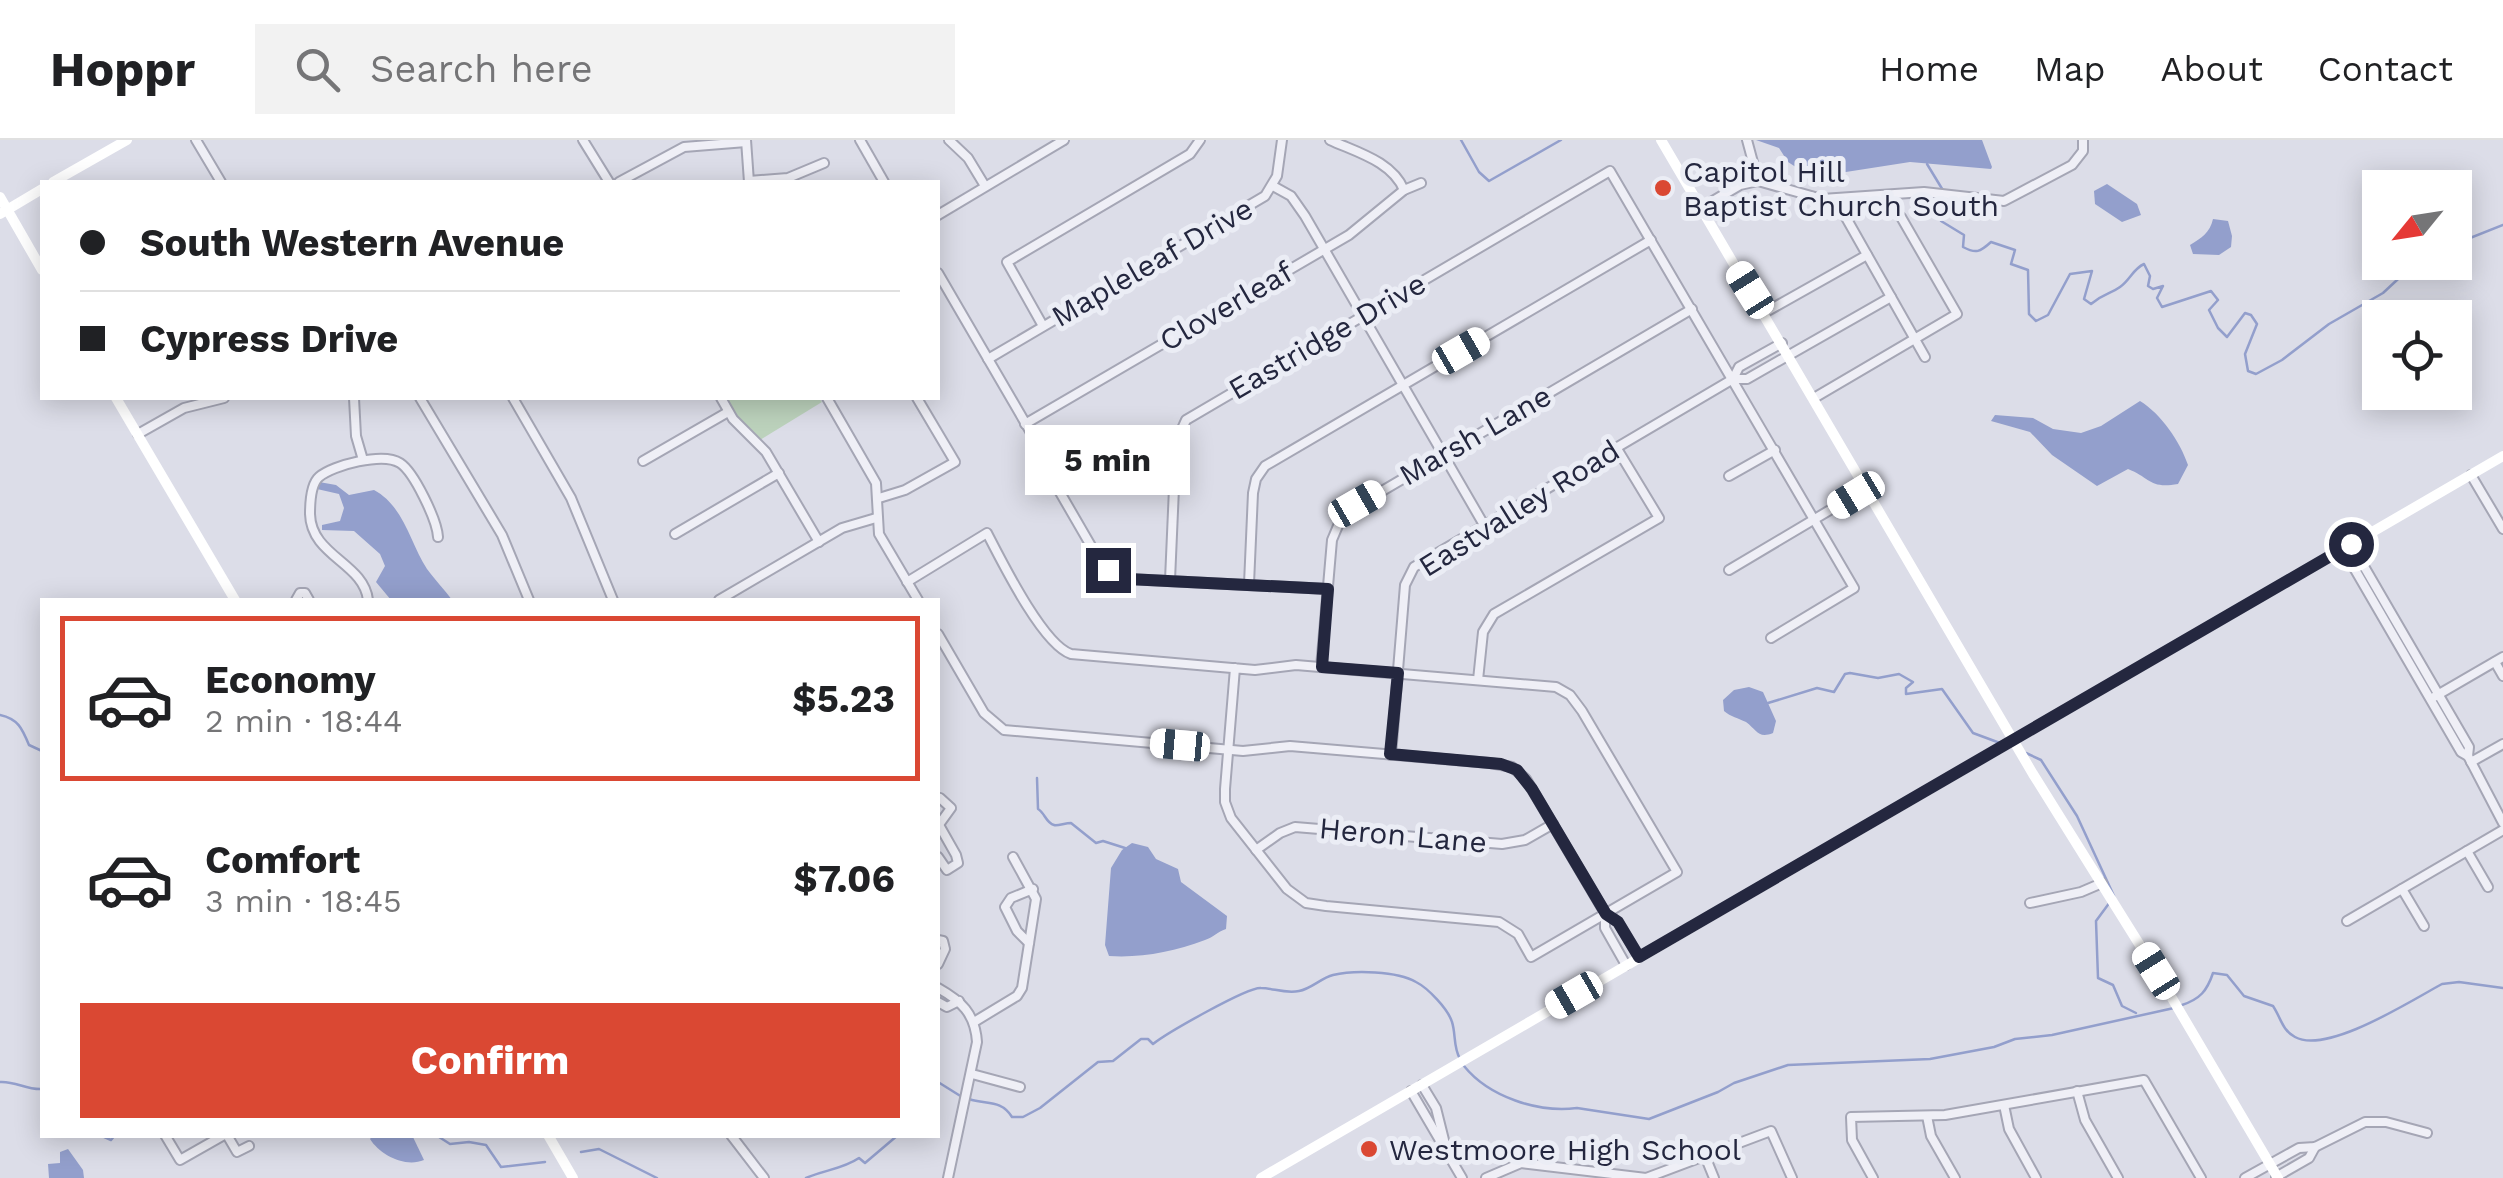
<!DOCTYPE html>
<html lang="en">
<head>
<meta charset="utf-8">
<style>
  :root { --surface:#fff; --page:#f2f2f2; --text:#202124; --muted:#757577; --line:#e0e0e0; --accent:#da4833 }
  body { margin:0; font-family:"Work Sans",sans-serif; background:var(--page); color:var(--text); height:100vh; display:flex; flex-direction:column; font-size:38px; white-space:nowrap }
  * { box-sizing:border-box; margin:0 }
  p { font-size:32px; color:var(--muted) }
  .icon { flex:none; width:55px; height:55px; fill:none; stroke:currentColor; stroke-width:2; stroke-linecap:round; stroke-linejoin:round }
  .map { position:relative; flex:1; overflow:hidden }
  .details { position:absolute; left:40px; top:458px; width:900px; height:540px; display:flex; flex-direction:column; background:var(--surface); border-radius:0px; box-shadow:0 5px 25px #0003 }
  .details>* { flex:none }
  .guide { position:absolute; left:40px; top:40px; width:900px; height:220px; border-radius:0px; box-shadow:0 5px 25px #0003; display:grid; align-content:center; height:220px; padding:0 40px; background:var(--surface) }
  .needle { width:65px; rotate:240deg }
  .controls { position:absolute; left:2362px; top:30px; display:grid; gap:20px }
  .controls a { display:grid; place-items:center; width:110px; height:110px; border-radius:0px; background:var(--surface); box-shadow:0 5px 25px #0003; font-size:50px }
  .end { position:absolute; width:45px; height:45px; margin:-22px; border:12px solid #24273f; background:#fff; box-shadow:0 0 0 5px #fff }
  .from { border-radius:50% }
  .bubble { position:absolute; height:70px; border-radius:0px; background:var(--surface); box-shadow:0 5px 25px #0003; font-size:32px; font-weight:700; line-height:70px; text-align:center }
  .car { position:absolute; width:30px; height:60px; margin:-30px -15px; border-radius:12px; box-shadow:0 0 8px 2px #0007; background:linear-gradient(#fff 24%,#345 0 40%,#fff 0 76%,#345 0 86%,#fff 0) }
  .guide b { display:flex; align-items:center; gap:35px; height:95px; font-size:38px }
  .guide b+b { border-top:2px solid var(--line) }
  .guide i { width:25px; height:25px; background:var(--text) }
  ul { padding:18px 0 0; list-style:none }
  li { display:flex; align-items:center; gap:30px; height:165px; margin:0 20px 15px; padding:0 20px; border:5px solid transparent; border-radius:0px }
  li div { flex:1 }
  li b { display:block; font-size:38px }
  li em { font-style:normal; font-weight:700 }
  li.selected { border-color:var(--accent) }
  li>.icon { width:90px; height:90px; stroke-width:1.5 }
  .action { display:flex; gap:20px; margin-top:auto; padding:20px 40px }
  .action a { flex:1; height:115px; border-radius:0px; background:var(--accent); color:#fff; font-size:40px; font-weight:700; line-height:115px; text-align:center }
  header { display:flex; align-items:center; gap:60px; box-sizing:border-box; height:140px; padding:0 50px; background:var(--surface); border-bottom:2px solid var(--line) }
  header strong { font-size:48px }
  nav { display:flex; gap:55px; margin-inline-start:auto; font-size:35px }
  .search { width:700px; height:90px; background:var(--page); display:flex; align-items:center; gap:25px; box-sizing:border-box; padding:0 35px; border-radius:0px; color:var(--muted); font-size:38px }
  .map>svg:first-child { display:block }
  .green { fill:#bcd2bc }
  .water { fill:#939fcc }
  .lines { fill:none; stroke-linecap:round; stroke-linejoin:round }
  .stream { stroke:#939fcc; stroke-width:2.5 }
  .minor-casing { stroke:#a5a6b5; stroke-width:12 }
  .minor { stroke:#efeff6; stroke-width:8 }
  .secondary { stroke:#fff; stroke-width:10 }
  .route { stroke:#24273f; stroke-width:12 }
  .poi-dot { fill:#da4833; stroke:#ebedf5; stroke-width:4 }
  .labels { text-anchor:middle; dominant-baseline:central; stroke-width:10; stroke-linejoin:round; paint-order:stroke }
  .poi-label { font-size:30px; fill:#24273f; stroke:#ebedf5; text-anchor:start }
  .street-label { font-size:30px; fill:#24273f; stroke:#ebedf5 }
</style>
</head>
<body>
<header>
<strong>Hoppr</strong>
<div class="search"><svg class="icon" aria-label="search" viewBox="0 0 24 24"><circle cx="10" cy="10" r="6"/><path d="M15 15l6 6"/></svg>Search here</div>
<nav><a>Home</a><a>Map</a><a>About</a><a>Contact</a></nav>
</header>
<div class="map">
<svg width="2503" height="1038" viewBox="0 0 2503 1038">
  <rect width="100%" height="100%" fill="#dcdde8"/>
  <!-- green -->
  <path class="green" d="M725,258H819L822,262L760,300L736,278Z"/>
  <!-- water -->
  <g class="water">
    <path d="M1756,0H1982L1992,27L1991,29L1910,22L1833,34L1805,33L1788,22L1779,8Z"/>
    <path d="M2107,44L2137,64L2141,75L2122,82L2095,64L2094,51Z"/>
    <path d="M2213,79L2228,81L2232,96L2231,107L2219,115L2193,114L2190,105C2201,98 2210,93 2213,79Z"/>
    <path d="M2140,261C2161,274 2180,301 2188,325L2178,344C2149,349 2151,338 2128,329L2097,346L2052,315L2030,292L1991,281L1995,275L2033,278L2053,289L2081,293L2101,286Z"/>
    <path d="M319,342L336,345L349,355L374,350C404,366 410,403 427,429C435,440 445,450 452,460H391L376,442L385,426L380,414L354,391L322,390V385L340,381L344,368L339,354L317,349Z"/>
    <path d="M1749,547L1763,552L1776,581L1773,593C1758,599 1757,590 1746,582C1738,578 1731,577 1724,571L1723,560L1734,550Z"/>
    <path d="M1132,703L1148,707L1156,719L1178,729L1181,742L1227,776L1226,789C1217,792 1214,797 1205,800C1173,812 1142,818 1109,816L1105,805L1111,728L1122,710Z"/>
    <path d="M373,995H412L424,1020C405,1028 380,1015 370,999Z"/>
    <path d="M68,1009L83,1030L84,1038H49L48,1024L60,1023V1012Z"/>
  </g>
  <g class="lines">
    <!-- stream -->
    <g class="stream">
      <path d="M1461,0L1479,32L1489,41L1561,0"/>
      <path d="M1927,24L1944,52"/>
      <path d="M1949,58L1962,67L1961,70L1943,75L1941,81L1964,95L1963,107C1976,114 1980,112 1991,102L2015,110L2011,124L2028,130L2029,174L2036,181L2048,175L2070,134L2092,131L2084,159L2091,164C2104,153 2109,155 2120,147C2130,140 2133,129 2144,124L2150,136L2148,146L2153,149L2163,146L2157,158L2162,167L2211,151L2218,160L2209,170L2218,188L2227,197L2245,173L2251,175L2257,184L2245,214L2248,231L2256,234L2282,220L2329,184L2383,153L2411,127L2422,122"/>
      <path d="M2455,104L2503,85"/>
      <path d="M1768,563L1817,548L1834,552L1845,534L1850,533L1878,538L1899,534L1913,542L1906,548V554L1942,549L1973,593L2000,603"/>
      <path d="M0,575C18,579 22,588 29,605L42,611"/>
      <path d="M2026,613L2041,620L2077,676L2114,756"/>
      <path d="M1037,638L1038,669C1045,673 1046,683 1054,685C1058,686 1065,683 1071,683L1096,703L1103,701L1125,708"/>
      <path d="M2110,762L2096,781L2098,838L2113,845L2122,866L2136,873"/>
      <path d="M2182,865C2200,859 2207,851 2213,833L2227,835L2244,856L2273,866C2281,878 2282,890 2295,897C2327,915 2412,860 2442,844L2459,842L2503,848"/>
      <path d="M1464,926C1489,957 1538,973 1577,968L1649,979L1718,952L1734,943L1788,925L1930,919L1994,907L2015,899L2052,895L2174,868"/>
      <path d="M0,942C16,941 26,950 42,949"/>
      <path d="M938,942L962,957"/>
      <path d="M969,959C986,965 1001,959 1012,977H1023L1040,968L1098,922L1113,921L1141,899H1148L1153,904C1167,893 1247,847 1261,848C1273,848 1285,854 1299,851C1311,849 1321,838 1333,835C1354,830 1397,831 1416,842C1428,848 1448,869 1452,882C1456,894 1453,907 1460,919"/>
      <path d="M100,995L111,1000L115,995"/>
      <path d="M436,995L450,1004L469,1002L486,1005L501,1027L545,1022"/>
      <path d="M581,1012L599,1009L657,1038"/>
      <path d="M806,1038C824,1030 843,1029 859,1018L865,1023L898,995"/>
    </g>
    <!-- minor casing -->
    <g class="minor-casing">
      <g id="minor">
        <path d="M196,0L221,42"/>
        <path d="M583,0L609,42"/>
        <path d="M746,0L749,42"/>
        <path d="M860,0L884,42"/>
        <path d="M949,0L968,18L985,46"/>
        <path d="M1330,0C1356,12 1392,21 1404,50"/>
        <path d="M1747,0L1758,41"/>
        <path d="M749,41L788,38L824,23"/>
        <path d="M619,42L684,7L746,2"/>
        <path d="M1273,46L1291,56L1305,76L1484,385"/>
        <path d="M1836,60L1925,217"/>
        <path d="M1701,68L1740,45L1758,41L1822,59L1924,52L2004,61L2072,25L2083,11V0"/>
        <path d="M938,75L1064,0"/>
        <path d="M938,133L1030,291L1043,323L1098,418L1108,430L1128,439L1328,449"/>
        <path d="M1764,173L1867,115"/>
        <path d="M1043,186L1007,122L1190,14L1200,0"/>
        <path d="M988,219L1265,56L1277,36L1282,0"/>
        <path d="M1733,239H1747L1891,157"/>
        <path d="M354,258L356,296L363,320"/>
        <path d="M420,258L502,395L529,460"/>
        <path d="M513,258L571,358L613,460"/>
        <path d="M721,258L733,279L766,312L819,402"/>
        <path d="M827,258L876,343L879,394L918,460"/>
        <path d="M1814,258L1957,174L1901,77L1877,57"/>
        <path d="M1025,284L1349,95L1404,50L1421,43"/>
        <path d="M138,294L184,268L224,258"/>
        <path d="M643,321L728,272"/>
        <path d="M1130,324L1175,326"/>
        <path d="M2471,335L2503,389"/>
        <path d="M1729,336L1775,310"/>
        <path d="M879,358L905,350L955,322L917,258"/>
        <path d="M675,394L779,333"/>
        <path d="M2351,404L2469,607L2468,616"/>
        <path d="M2343,409L2461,612L2468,616L2503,683"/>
        <path d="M1729,430L1867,348"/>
        <path d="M1170,440L1176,302L1186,280L1610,31L1854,448L1771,498"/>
        <path d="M907,442L987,393C1002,422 1043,505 1071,514L1255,530L1296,525L1556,547L1570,555L1582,571L1677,732L1531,817L1518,794L1499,782L1326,766L1306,763L1287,749L1231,678L1225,662V649L1235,528"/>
        <path d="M1249,444L1253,353L1256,339L1265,326L1651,100"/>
        <path d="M296,460L300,453H305L309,460"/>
        <path d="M368,460C364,423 311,416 310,374C310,364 311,344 319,337C333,325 383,312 400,323C414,332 437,380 438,397"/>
        <path d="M719,460L842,388L876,378"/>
        <path d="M938,494L984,573L1004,590L1243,611L1290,606L1490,623L1512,627L1526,639L1605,773"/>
        <path d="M2495,522L2503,536"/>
        <path d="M1321,527L1332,400L1343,374L1692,169"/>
        <path d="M1478,540L1483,492L1494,474L1659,378L1616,307"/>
        <path d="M2434,557L2503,517"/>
        <path d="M1391,615L1405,445L1414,427L1733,239L1739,227L1782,203"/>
        <path d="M2471,622L2503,604"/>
        <path d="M938,686L951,668L940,658"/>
        <path d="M1256,710L1280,693L1295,687L1502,704L1525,700L1553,684"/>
        <path d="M2467,711L2488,747"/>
        <path d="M938,717L947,730L958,723L956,715L939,685"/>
        <path d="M2402,749L2424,786"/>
        <path d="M2030,763L2081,752L2102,743"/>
        <path d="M2347,781L2503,690"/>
        <path d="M938,800L943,801L945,809L938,824"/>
        <path d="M1029,803L1017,791L1005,767L1011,758L1033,749"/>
        <path d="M1626,825L1605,788V773L1618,782L1639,817"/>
        <path d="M938,848C961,861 975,873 977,902L948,1038"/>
        <path d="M938,862L947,867L959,861"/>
        <path d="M974,882L1017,856L1022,848L1036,759L1013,717"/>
        <path d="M972,934L1020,947"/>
        <path d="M1422,945L1436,968L1444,1000"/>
        <path d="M1411,951L1462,1038"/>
        <path d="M2077,951L2085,980L2118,1038"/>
        <path d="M2004,965L2009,989L2036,1038"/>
        <path d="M1927,976L1931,996L1955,1038"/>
        <path d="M165,995L180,1020L224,995"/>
        <path d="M227,995L237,1012L249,1006"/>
        <path d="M731,995L764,1038"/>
        <path d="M1705,1016L1714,1038"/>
        <path d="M2276,1037L2309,1018L2315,1007"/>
        <path d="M1486,1038L1521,1023L1646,1038L1771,991L1792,1038"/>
        <path d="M1873,1038L1852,1000L1851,977L1945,975L2144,940L2201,1038"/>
        <path d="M2245,1038L2299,1008L2315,1007L2365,982H2386L2427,993"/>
      </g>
    </g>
    <!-- minor -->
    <use href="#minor" class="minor"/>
    <!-- secondary -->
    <g class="secondary">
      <path d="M1661,0L2033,634L2156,831L2278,1038"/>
      <path d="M53,42L127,0"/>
      <path d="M0,57L42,130"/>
      <path d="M0,74L42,49"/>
      <path d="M116,258L235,460"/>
      <path d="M548,995L573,1038"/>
      <path d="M1261,1038L2503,316"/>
    </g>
  </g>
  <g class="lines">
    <!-- route -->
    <path class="route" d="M1108,430L1128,439L1328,449L1322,527L1398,533L1390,614L1501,624L1517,630L1532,649L1606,774L1618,782L1639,817L2351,404"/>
  </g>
  <!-- markers -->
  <g class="poi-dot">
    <circle cx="1663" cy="48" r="10"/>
    <circle cx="1369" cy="1009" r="10"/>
  </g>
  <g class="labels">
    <!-- poi labels -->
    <g class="poi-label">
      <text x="1683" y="31">Capitol Hill<tspan x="1683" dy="34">Baptist Church South</tspan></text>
      <text x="1389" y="1009">Westmoore High School</text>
    </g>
    <!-- street labels -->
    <g class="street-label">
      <text transform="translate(1152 122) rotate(-30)">Mapleleaf Drive</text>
      <text transform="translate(1226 166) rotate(-30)">Cloverleaf</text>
      <text transform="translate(1327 196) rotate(-30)">Eastridge Drive</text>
      <text transform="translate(1475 295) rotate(-30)">Marsh Lane</text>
      <text transform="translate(1519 368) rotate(-32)">Eastvalley Road</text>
      <text transform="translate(1403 695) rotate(5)">Heron Lane</text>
    </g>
  </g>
</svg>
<div class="controls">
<a><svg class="needle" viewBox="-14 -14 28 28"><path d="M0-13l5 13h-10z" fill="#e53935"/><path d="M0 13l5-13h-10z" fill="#757577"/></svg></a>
<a><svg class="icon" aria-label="locate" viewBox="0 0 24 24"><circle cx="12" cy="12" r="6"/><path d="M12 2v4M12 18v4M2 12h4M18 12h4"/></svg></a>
</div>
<i class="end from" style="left:2351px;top:404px"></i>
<i class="end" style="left:1108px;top:430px"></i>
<div class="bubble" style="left:1025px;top:285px;width:165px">5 min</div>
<i class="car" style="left:1750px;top:150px;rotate:328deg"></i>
<i class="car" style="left:1461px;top:211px;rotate:60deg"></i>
<i class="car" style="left:1856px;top:355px;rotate:239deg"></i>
<i class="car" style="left:1357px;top:364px;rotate:60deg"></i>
<i class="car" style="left:1180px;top:605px;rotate:275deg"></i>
<i class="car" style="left:2156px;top:831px;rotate:328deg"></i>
<i class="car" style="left:1574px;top:855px;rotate:240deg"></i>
<div class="guide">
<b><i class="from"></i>South Western Avenue</b>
<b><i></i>Cypress Drive</b>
</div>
<section class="details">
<ul>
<li class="selected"><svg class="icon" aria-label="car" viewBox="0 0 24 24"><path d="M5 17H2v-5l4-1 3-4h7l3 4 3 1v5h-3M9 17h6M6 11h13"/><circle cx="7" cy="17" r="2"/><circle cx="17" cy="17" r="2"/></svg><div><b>Economy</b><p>2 min · 18:44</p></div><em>$5.23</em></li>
<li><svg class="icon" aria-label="car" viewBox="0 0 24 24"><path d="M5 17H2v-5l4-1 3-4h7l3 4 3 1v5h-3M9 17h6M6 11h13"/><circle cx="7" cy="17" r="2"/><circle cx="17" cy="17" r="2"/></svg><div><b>Comfort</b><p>3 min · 18:45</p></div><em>$7.06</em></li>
</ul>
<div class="action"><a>Confirm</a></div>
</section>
</div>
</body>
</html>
